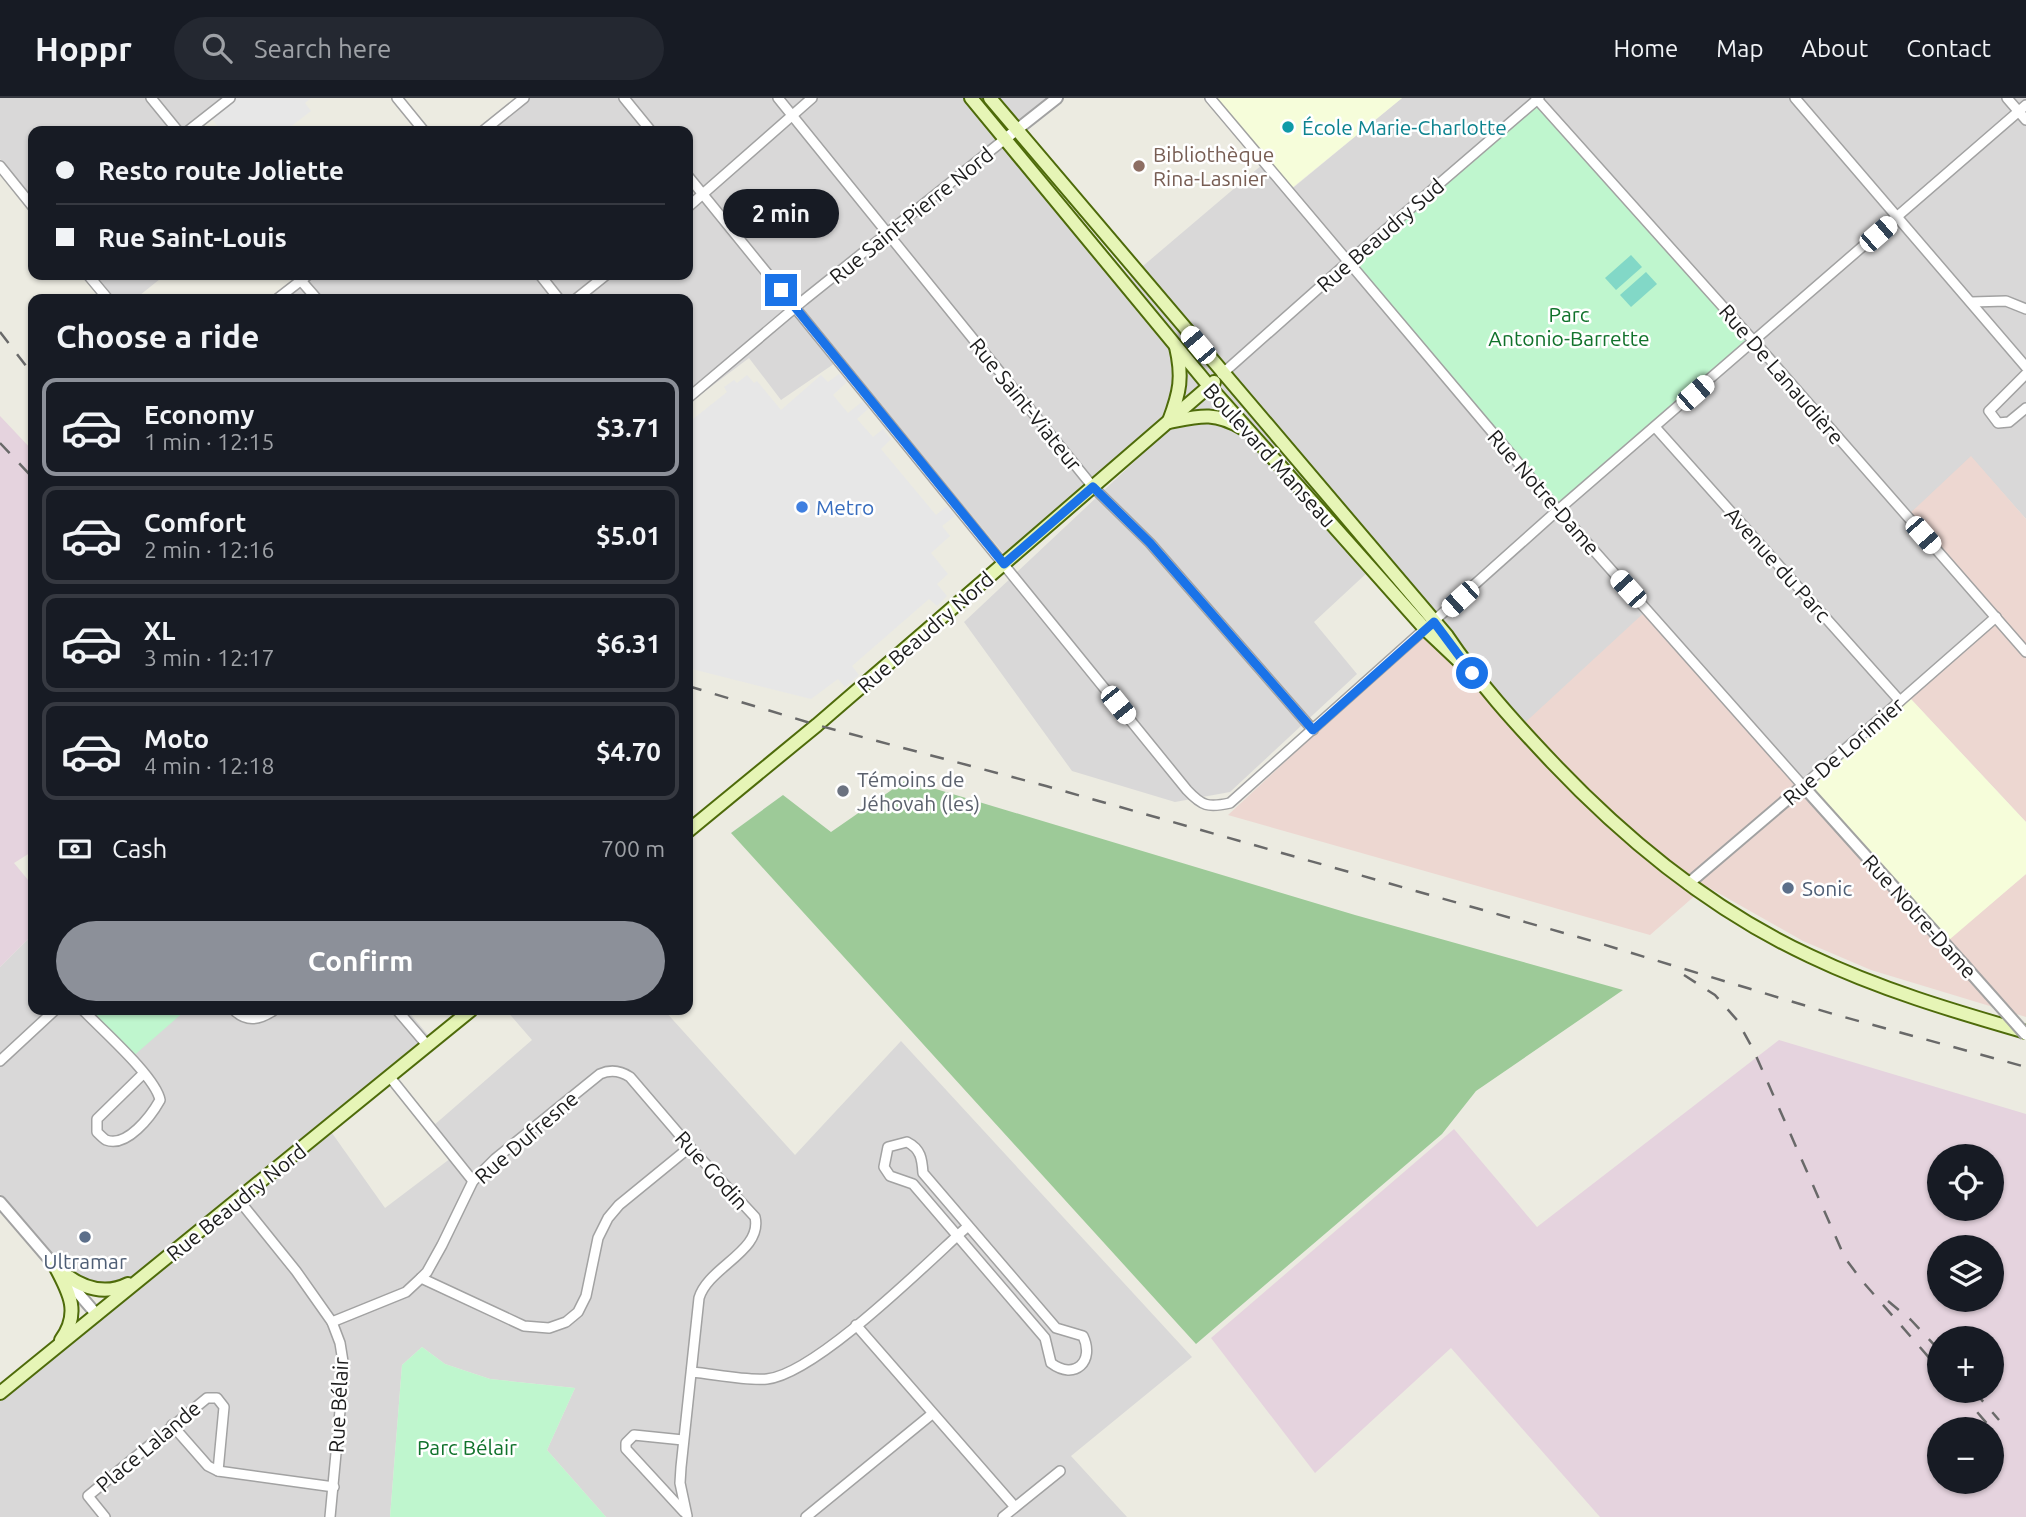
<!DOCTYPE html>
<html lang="en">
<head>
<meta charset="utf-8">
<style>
  :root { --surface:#171b24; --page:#242831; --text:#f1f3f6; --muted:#9ea1a6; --line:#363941; --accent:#8c9099 }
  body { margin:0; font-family:Ubuntu,sans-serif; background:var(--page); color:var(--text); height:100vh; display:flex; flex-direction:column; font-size:26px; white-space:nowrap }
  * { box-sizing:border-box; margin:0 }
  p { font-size:23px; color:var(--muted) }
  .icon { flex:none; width:38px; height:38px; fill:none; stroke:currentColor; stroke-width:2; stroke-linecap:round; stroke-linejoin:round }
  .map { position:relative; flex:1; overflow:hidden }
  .details { position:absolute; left:28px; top:196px; width:665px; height:721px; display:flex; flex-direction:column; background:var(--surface); border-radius:14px; box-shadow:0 2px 5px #0004 }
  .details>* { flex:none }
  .top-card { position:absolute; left:28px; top:28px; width:665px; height:154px; border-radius:14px; box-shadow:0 2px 5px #0004; display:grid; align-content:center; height:154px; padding:0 28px; background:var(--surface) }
  .controls { position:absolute; left:1927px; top:1046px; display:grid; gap:14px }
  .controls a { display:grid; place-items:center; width:77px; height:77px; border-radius:50%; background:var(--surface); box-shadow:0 2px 5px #0004; font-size:35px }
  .end { position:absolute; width:32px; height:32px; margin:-16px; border:9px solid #1a73e8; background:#fff; box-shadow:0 0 0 4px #fff }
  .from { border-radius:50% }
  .bubble { position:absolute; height:49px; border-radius:24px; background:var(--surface); box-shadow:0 2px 5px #0004; font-size:23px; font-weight:600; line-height:49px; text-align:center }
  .car { position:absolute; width:21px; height:42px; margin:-21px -10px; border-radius:9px; box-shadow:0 0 5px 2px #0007; background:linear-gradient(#fff 24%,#345 0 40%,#fff 0 76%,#345 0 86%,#fff 0) }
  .top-card b { display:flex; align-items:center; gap:24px; height:66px; font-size:26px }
  .top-card b+b { border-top:2px solid var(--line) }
  .top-card i { width:18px; height:18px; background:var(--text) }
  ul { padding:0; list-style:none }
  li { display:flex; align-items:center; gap:21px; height:98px; margin:0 14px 10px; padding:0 14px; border:4px solid var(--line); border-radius:14px }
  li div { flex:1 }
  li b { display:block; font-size:26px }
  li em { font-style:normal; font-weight:600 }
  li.active { border-color:var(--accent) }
  li>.icon { width:63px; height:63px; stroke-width:1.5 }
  h2 { padding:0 28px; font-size:32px; line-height:84px }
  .pay { display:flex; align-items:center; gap:18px; height:77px; padding:0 28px; font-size:26px }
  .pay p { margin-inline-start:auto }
  .cta { display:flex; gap:14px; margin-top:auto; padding:14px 28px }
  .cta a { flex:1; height:80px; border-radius:42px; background:var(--accent); color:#fff; font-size:28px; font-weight:600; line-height:80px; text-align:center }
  header { display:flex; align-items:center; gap:42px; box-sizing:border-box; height:98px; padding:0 35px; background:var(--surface); border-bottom:2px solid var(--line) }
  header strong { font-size:33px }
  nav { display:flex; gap:38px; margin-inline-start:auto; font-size:24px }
  .search { width:490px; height:63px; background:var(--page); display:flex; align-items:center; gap:18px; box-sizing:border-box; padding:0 24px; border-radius:38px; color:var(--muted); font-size:26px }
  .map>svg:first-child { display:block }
  .residential { fill:#d9d8d8; fill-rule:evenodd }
  .commercial { fill:#edd7d1 }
  .industrial { fill:#e5d3de; fill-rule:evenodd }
  .education { fill:#f6fdda }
  .forest { fill:#9dca98 }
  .park { fill:#bff6ce }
  .pitch { fill:#82d8c7 }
  .parking { fill:#e7e7e7 }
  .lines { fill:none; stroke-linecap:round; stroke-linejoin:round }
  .minor-casing { stroke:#a2a2a2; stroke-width:12 }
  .tertiary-casing { stroke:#a2a2a2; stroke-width:14 }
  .secondary-casing { stroke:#4e6b0a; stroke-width:16 }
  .minor { stroke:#fff; stroke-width:9 }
  .tertiary { stroke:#fff; stroke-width:10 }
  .secondary { stroke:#e6f5b6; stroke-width:12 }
  .rail { stroke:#696969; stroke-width:2.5; stroke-dasharray:14 14; stroke-linecap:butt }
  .tertiary-bridge-casing { stroke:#a2a2a2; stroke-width:14; stroke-linecap:butt }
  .tertiary-bridge { stroke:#fff; stroke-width:10 }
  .route { stroke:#1a73e8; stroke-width:9 }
  .culture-dot { fill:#0f9aa8; stroke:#fff; stroke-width:2.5 }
  .education-dot { fill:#8d6e63; stroke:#fff; stroke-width:2.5 }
  .shop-dot { fill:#3f7fe0; stroke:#fff; stroke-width:2.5 }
  .worship-dot { fill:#6b7280; stroke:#fff; stroke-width:2.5 }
  .service-dot { fill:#5c6f8a; stroke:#fff; stroke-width:2.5 }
  .labels { text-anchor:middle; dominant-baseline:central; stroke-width:5; stroke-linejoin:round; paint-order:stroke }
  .culture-label { font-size:21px; fill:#0d838f; stroke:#fff; text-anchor:start }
  .education-label { font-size:21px; fill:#785e54; stroke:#fff; text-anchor:start }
  .street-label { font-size:21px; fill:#1b1b1b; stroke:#fff }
  .park-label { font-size:21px; fill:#10722b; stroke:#fff }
  .shop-label { font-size:21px; fill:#366cbe; stroke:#fff; text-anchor:start }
  .worship-label { font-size:21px; fill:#5b616d; stroke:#fff; text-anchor:start }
  .service-label { font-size:21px; fill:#4e5e75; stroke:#fff; text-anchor:start }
</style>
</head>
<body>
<header>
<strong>Hoppr</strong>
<div class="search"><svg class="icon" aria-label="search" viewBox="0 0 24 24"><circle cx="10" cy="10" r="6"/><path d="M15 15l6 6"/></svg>Search here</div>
<nav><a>Home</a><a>Map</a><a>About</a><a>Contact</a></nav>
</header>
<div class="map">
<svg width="2026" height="1419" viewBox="0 0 2026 1419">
  <rect width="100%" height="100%" fill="#ecebe1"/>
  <!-- residential -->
  <g class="residential">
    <path d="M0,0H228L186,33H33V101L0,61Z"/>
    <path d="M523,0H1063L1013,42L1130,179L1263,66L1288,94L1402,0H2026V15L2022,18L2026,22V421L1971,359L1998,525L1806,689L1519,630L1369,473L1314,524L1357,576L1230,694L1175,704L1072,673L964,524L1167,333L1208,285L1004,456L841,261L781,302L749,260L688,306V201H270L300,177H688V33H482ZM1542,1L1756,247L1563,414Z"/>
    <path d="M94,177H165L135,201H114Z"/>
    <path d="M33,836V912H83L126,959L186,912H407L434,944L327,1028L385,1110L455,1057L433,1028L532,942L506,912H664L795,1057L901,943L1192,1259L1071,1358L1127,1419H606L547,1352L575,1290L490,1281L445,1266L422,1249L402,1267L390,1419H0V1298L115,1197L73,1182L0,1096V869Z"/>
  </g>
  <!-- commercial -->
  <g class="commercial">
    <path d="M1971,358L2026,421V724L1910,600L1997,525L1905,420Z"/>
    <path d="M1647,512L1949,841L2026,776V919L1871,872L1803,843L1706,788L1650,837L1228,717L1426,532L1472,575L1519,630Z"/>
  </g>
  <!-- industrial -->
  <g class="industrial">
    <path d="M0,318L33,353V753L14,765L33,788V836L0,869Z"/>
    <path d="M1779,942L2026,1016V1419H1600L1451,1250L1315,1375L1211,1240L1454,1031L1537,1129ZM1939,1059H1992V1111H1939ZM1939,1150H1992V1202H1939ZM1939,1241H1992V1293H1939ZM1939,1332H1992V1384H1939Z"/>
  </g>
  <!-- education -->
  <g class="education">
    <path d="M1209,0H1402L1287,94Z"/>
    <path d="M1910,600L2026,724V776L1949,842L1806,689Z"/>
  </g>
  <!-- forest -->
  <path class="forest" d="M906,682L1355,817L1623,892L1476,993L1442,1036L1196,1246L731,735L783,697L831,734Z"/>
  <!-- park -->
  <g class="park">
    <path d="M1537,2L1754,244L1558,412L1347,165Z"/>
    <path d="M83,912H186L130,961Z"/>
    <path d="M422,1249L445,1266L490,1281L575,1290L547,1352L606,1419H390L402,1267Z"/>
  </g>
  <!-- pitch -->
  <g class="pitch">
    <path d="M1631,157L1642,169L1616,192L1605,180Z"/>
    <path d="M1646,174L1657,186L1631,209L1620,197Z"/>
  </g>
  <!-- parking -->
  <g class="parking">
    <path d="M234,0H311L305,5L311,13L285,33H222L210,19Z"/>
    <path d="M839,276L847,284L833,297L848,315L863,303L869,310L857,321L873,339L883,331L891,341L881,351L936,417L947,408L955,418L942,428L950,438L931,455L948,476L937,486L947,498L937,508L929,501L852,568L859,577L845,589L838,581L811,601L688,570V325L727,294L724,289L734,282L737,285L747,277L754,285L757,283L781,312L821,277L828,284Z"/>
  </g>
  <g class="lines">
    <!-- minor casing -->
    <g class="minor-casing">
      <g id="minor">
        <path d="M151,0L178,33"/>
        <path d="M397,0L424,33"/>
        <path d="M624,0L651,33"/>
        <path d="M778,0L1093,389L1150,445L1313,632"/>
        <path d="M1210,0L1558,412L1803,688L1996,519"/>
        <path d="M1536,0L1760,250L2026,554"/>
        <path d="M1795,0L2026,269"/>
        <path d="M2007,0L2026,22"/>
        <path d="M188,33L230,0"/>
        <path d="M483,33L524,0"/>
        <path d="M0,68L33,109"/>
        <path d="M688,78L1187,692C1202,708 1208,710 1230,705L1558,412L2026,7"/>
        <path d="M688,109L812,0"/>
        <path d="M88,177L108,201"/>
        <path d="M296,177L317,201"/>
        <path d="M540,177L559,201"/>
        <path d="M277,201L308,177"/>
        <path d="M576,201L606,177"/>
        <path d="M1972,204L2006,203L2026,211"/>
        <path d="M1222,276L1347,165L1539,0"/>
        <path d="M2026,276L1989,313L1998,325L2009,324L2026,310"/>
        <path d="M688,300L804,202L1005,41"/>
        <path d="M1655,329L1900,603"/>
        <path d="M83,912C101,931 156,979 160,1002C151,1018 127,1050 106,1042C104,1041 98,1035 97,1034V1021L144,975"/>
        <path d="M234,912C247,925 260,922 274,912"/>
        <path d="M397,912L427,947"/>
        <path d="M0,963L55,912"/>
        <path d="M389,978L473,1083"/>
        <path d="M907,1044C921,1051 922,1061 923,1075L1056,1230L1083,1238C1095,1263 1075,1283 1051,1265L1045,1240L913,1086L890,1078L884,1069L888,1049Z"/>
        <path d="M238,1101L296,1173L332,1224L340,1245L344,1270L330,1419"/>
        <path d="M421,1180L524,1228L549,1230L566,1224L578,1214L586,1198L598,1140L608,1120L619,1107L690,1049"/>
        <path d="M332,1224L406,1194L421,1180L427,1174L442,1147L473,1083L495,1061L600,976C611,971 621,973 630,979L690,1049L755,1119C763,1153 708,1169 699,1200L681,1369L680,1385L687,1418"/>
        <path d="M856,1227L1015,1409"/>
        <path d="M692,1274C714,1276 745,1283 767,1281C816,1276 928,1164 968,1128"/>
        <path d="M172,1327L208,1368L218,1373L334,1389"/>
        <path d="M683,1342L634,1337L626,1345V1351L684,1414"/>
        <path d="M105,1419L88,1398L207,1300H217L224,1309L218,1373"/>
        <path d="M806,1419L932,1316"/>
        <path d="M1003,1419L1060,1373"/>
      </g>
    </g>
    <!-- tertiary casing -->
    <g class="tertiary-casing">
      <g id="tertiary">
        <path d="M1005,41L1057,0"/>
        <path d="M1688,786L1803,688L1963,866"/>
        <path d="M0,1104L97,1217"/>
      </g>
    </g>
    <!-- secondary casing -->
    <g class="secondary-casing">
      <g id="secondary">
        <path d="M971,0L1209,288L1426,532L1461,565"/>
        <path d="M990,0L1447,538C1478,584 1514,624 1552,664C1627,743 1711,812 1810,858C1879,891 1953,913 2026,934"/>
        <path d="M1169,323C1180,294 1183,279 1176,249"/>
        <path d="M1169,324C1199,318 1214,313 1242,330"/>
        <path d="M688,733L817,627L1214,284"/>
        <path d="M55,1168C69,1194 81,1215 61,1242"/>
        <path d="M62,1174C82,1190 104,1198 128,1186"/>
        <path d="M0,1295L471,912"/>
      </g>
    </g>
    <!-- minor -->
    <use href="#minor" class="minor"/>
    <!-- tertiary -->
    <use href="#tertiary" class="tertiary"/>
    <!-- secondary -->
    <use href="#secondary" class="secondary"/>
    <!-- rail -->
    <g class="rail">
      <path d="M0,234L33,277"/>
      <path d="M0,345L33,380"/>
      <path d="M688,588L817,627L1046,688L1592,843L1833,916L2026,969"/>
      <path d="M1684,877L1715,897L1737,922L1753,951L1845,1160L1863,1184L1939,1271"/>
      <path d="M1888,1203L1911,1222L1939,1252"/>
      <path d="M1959,1293L1990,1329"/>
      <path d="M1974,1293L1999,1322"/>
    </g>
    <!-- tertiary-bridge casing -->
    <g class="tertiary-bridge-casing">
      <path id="tertiary-bridge" d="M1963,866L2026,937"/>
    </g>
    <!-- tertiary-bridge -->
    <use href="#tertiary-bridge" class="tertiary-bridge"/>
  </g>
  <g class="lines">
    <!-- route -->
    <path class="route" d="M781,192L1004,466L1093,389L1150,445L1313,632L1434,524L1472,575"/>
  </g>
  <!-- markers -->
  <circle class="culture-dot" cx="1288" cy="29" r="7"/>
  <circle class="education-dot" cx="1139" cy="68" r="7"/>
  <circle class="shop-dot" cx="802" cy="409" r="7"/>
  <circle class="worship-dot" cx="843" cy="693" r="7"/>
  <g class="service-dot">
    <circle cx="1788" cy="790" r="7"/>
    <circle cx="85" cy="1139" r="7"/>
  </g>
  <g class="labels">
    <!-- culture labels -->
    <g class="culture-label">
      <text x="1302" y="29">École Marie-Charlotte</text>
    </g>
    <!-- education labels -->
    <g class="education-label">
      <text x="1153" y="56">Bibliothèque<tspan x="1153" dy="24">Rina-Lasnier</tspan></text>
    </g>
    <!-- street labels -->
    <g class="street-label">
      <text transform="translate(911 117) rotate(-39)">Rue Saint-Pierre Nord</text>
      <text transform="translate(1380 137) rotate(-41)">Rue Beaudry Sud</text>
      <text transform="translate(1782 276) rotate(49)">Rue De Lanaudière</text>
      <text transform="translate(1026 306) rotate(51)">Rue Saint-Viateur</text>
      <text transform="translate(1270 357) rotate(48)">Boulevard Manseau</text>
      <text transform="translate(1544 394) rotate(49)">Rue Notre-Dame</text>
      <text transform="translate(1778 466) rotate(48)">Avenue du Parc</text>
      <text transform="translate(925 534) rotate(-41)">Rue Beaudry Nord</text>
      <text transform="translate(1843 653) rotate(-41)">Rue De Lorimier</text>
      <text transform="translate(1920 818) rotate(48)">Rue Notre-Dame</text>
      <text transform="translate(526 1039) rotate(-41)">Rue Dufresne</text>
      <text transform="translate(712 1072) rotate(48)">Rue Godin</text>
      <text transform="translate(236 1104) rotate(-39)">Rue Beaudry Nord</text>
      <text transform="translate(338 1307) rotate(-87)">Rue Bélair</text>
      <text transform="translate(148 1348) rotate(-40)">Place Lalande</text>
    </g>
    <!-- park labels -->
    <g class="park-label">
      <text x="1569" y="216">Parc<tspan x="1569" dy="24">Antonio-Barrette</tspan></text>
      <text x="467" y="1349">Parc Bélair</text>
    </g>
    <!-- shop labels -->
    <g class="shop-label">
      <text x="816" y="409">Metro</text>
    </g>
    <!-- worship labels -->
    <g class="worship-label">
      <text x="857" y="681">Témoins de<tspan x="857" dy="24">Jéhovah (les)</tspan></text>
    </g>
    <!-- service labels -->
    <g class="service-label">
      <text x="1802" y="790">Sonic</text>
      <text x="85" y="1163" text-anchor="middle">Ultramar</text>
    </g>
  </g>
</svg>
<div class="controls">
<a><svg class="icon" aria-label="locate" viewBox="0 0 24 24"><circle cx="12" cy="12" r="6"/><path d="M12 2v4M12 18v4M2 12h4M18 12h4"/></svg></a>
<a><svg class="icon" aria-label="layers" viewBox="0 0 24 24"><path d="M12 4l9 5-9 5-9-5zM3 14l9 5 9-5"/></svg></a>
<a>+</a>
<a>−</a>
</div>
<i class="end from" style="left:1472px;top:575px"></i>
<i class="end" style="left:781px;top:192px"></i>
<div class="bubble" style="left:723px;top:91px;width:116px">2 min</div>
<i class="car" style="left:1878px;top:136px;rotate:49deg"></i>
<i class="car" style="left:1198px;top:247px;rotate:320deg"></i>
<i class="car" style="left:1695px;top:295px;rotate:49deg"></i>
<i class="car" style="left:1923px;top:437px;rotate:139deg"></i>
<i class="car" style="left:1628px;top:491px;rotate:318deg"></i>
<i class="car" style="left:1460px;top:501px;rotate:228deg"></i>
<i class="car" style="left:1118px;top:607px;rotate:141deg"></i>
<div class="top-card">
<b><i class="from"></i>Resto route Joliette</b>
<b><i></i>Rue Saint-Louis</b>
</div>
<section class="details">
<h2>Choose a ride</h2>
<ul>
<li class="active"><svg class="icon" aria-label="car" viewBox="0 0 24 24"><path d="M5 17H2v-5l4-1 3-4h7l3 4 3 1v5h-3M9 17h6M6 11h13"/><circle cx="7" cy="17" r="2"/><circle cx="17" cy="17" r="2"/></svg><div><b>Economy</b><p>1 min · 12:15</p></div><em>$3.71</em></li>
<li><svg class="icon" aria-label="car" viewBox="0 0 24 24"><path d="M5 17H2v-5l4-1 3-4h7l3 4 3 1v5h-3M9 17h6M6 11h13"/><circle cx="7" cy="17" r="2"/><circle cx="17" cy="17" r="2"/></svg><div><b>Comfort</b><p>2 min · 12:16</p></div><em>$5.01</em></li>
<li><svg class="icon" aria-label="car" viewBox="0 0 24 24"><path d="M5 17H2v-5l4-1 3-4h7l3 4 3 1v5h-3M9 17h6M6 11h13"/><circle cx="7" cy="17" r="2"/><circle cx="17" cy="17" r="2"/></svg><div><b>XL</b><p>3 min · 12:17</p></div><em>$6.31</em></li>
<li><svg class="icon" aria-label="car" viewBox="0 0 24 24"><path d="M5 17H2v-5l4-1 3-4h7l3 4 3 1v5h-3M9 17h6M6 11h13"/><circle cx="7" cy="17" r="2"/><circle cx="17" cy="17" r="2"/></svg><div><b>Moto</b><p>4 min · 12:18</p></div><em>$4.70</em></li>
</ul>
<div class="pay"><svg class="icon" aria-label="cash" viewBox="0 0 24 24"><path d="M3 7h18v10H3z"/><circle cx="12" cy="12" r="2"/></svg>Cash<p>700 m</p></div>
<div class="cta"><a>Confirm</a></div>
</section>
</div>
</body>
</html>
